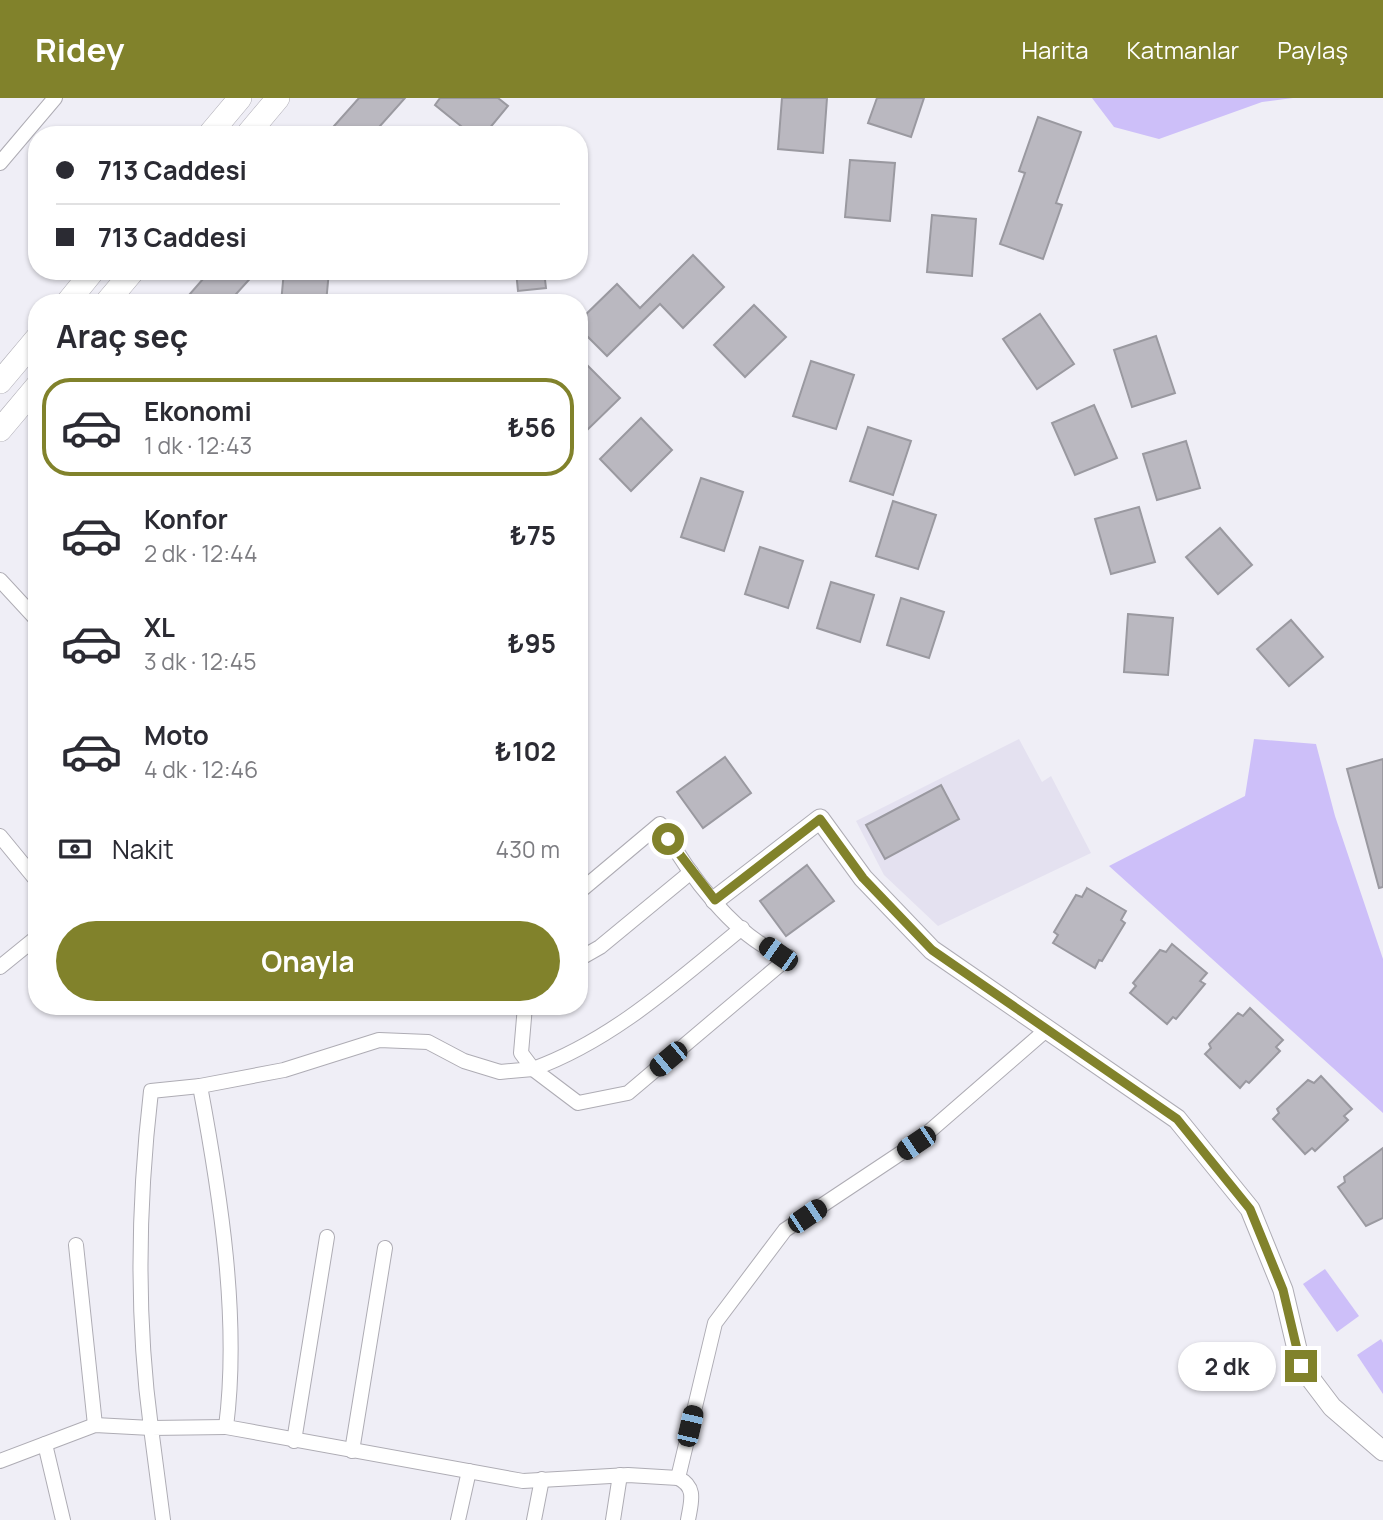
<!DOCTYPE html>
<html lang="tr">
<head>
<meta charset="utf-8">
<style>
  :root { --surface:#fff; --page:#f2f2f3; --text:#2b2b33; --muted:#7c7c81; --line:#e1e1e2; --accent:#81822b }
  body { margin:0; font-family:Manrope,sans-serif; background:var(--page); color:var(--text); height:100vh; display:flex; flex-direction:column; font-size:26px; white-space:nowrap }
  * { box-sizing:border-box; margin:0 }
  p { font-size:23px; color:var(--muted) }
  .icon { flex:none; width:38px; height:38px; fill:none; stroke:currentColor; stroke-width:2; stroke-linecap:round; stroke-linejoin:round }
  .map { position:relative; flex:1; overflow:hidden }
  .panel { position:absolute; left:28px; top:196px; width:560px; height:721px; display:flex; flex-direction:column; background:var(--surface); border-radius:28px; box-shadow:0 2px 5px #0004 }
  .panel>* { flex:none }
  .banner { position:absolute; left:28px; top:28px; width:560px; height:154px; border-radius:28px; box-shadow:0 2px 5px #0004; display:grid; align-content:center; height:154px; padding:0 28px; background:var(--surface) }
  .end { position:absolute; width:32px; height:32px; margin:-16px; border:9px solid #81822b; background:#fff; box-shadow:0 0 0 4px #fff }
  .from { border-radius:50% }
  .bubble { position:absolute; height:49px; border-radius:24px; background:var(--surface); box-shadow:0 2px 5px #0004; font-size:23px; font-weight:700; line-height:49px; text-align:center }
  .car { position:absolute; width:21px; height:42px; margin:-21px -10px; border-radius:9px; box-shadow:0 0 5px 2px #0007; background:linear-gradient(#222 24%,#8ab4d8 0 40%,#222 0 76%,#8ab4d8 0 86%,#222 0) }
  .banner b { display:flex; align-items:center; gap:24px; height:66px; font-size:26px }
  .banner b+b { border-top:2px solid var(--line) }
  .banner i { width:18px; height:18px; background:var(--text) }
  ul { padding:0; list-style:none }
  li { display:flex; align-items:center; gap:21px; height:98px; margin:0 14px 10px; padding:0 14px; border:4px solid transparent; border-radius:28px }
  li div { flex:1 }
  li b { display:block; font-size:26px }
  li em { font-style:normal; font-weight:700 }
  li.active { border-color:var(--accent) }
  li>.icon { width:63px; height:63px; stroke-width:1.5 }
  h2 { padding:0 28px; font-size:32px; line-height:84px }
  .pay { display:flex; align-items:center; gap:18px; height:77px; padding:0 28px; font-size:26px }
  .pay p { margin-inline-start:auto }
  .primary-button { display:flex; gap:14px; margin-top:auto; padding:14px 28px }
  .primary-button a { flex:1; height:80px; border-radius:42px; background:var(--accent); color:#fff; font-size:28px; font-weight:700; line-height:80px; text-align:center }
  header { display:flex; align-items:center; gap:42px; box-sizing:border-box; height:98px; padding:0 35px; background:var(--accent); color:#fff }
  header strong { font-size:33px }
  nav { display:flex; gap:38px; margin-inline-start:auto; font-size:24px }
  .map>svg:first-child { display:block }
  .built { fill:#e4e1f0 }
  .green { fill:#cdbff9 }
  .building { fill:#bab8c0; stroke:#9a99a0; stroke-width:2 }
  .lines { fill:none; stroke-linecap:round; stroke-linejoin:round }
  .minor-casing { stroke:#aeacb4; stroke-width:16 }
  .tertiary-casing { stroke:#aeacb4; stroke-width:21 }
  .primary-casing { stroke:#aeacb4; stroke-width:24 }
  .minor { stroke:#fff; stroke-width:14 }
  .tertiary { stroke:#fff; stroke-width:19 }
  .primary { stroke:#fff; stroke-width:23 }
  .route { stroke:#81822b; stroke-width:9 }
</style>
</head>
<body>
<header>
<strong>Ridey</strong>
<nav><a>Harita</a><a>Katmanlar</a><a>Paylaş</a></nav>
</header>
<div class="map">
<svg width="1383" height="1422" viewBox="0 0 1383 1422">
  <rect width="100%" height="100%" fill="#efeef6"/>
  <!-- built -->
  <path class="built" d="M1019,641L1042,684L1051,678L1091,755L938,828L884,777L856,723Z"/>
  <!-- green -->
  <g class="green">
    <path d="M1092,0H1293L1262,4L1159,41L1114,29Z"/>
    <path d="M1254,641L1316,646L1335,718L1383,861V1015L1109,768L1245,698Z"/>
    <path d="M1325,1171L1359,1218L1337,1234L1303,1186Z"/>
    <path d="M1381,1241L1383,1245V1296L1357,1257Z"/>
  </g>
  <!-- building -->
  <g class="building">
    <path d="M359,0H405L372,37H326Z"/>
    <path d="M440,0H498L508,8L484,37H472L435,7Z"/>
    <path d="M782,0H827L823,55L778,51Z"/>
    <path d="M877,0H924L911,39L868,25Z"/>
    <path d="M1038,19L1081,34L1056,105L1062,107L1043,161L1000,146L1025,75L1019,73Z"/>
    <path d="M850,62L895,65L890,123L845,119Z"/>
    <path d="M932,117L976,121L972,178L927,174Z"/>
    <path d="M693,157L724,189L683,230L660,206L607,258L579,230V223L617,186L640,210Z"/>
    <path d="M210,173H257L228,205H182Z"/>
    <path d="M284,173H329L326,205H281Z"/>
    <path d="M516,173H544L546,190L518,193Z"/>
    <path d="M754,207L786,239L745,279L714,247Z"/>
    <path d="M1040,216L1074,266L1037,291L1003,241Z"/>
    <path d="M1156,238L1175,295L1132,309L1114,252Z"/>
    <path d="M811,263L854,277L836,331L793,318Z"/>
    <path d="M588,268L620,300L579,340V277Z"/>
    <path d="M1094,307L1117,360L1075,377L1052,325Z"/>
    <path d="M641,320L672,352L631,393L600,361Z"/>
    <path d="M868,329L911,343L893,397L850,383Z"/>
    <path d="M1186,343L1200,390L1157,402L1143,356Z"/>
    <path d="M701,380L743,394L724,453L681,439Z"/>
    <path d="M893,403L936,417L918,471L876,458Z"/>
    <path d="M1139,409L1155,464L1111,476L1095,421Z"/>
    <path d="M1220,430L1252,467L1218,496L1186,459Z"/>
    <path d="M760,449L803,463L788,510L745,496Z"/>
    <path d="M831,484L874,497L860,544L817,530Z"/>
    <path d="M901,500L944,514L929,560L887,547Z"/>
    <path d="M1128,516L1173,520L1168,577L1124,574Z"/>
    <path d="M1291,522L1323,559L1289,588L1257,551Z"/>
    <path d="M725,659L751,695L703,730L677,694Z"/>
    <path d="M1383,661V789L1379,790L1347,671Z"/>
    <path d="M941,687L959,721L885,761L866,727Z"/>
    <path d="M807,767L834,803L786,838L760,803Z"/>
    <path d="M1087,790L1126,813L1121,822L1125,825L1102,863L1099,862L1095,870L1053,845L1058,837L1054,834L1076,797L1082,799Z"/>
    <path d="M1172,846L1207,875L1200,883L1205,886L1176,921L1173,919L1167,926L1130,895L1136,888L1133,885L1160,852L1166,854Z"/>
    <path d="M1250,910L1283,942L1276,949L1280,953L1249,985L1246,983L1240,990L1205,956L1211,950L1209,946L1238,915L1243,918Z"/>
    <path d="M1321,978L1352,1011L1344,1018L1348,1022L1315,1053L1312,1050L1305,1056L1273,1021L1279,1015L1277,1011L1308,982L1314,985Z"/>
    <path d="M1383,1050V1120L1366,1128L1338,1089L1345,1084L1344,1079Z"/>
  </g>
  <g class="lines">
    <!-- minor casing -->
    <g class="minor-casing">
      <g id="minor">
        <path d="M0,65L55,0"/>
        <path d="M0,482L37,522"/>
        <path d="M0,738L37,783"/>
        <path d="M579,794L660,726C686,772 736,844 789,859"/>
        <path d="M742,830C677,883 613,942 533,971L578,1005L628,995L789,859"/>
        <path d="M579,861L600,849L691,774"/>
        <path d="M0,869L37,839"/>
        <path d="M525,908L521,955L533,971L500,974L464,963L428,944L379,942L284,972L200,988C220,1095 240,1220 226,1329L523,1383L628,1377L678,1380L715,1225L785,1132L916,1045L1045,933"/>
        <path d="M76,1147L95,1327"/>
        <path d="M294,1343L327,1139"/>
        <path d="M45,1346L63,1422"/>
        <path d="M352,1353L385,1150"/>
        <path d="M0,1363L95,1327L151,1330C136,1219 138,1105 151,993L200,988"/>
        <path d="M678,1380C697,1389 691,1404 688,1422"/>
        <path d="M163,1422L151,1330L226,1329"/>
        <path d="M458,1422L469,1373"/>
        <path d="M534,1422L542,1381"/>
        <path d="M613,1422L620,1377"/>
      </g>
    </g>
    <!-- tertiary casing -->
    <g class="tertiary-casing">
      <path id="tertiary" d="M715,802L820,721L863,780L932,852L1177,1021L1250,1111L1283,1192L1301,1268L1332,1309L1383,1353"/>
    </g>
    <!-- primary casing -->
    <g class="primary-casing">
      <g id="primary">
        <path d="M209,37L240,0"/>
        <path d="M247,37L278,0"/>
        <path d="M67,205L93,173"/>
        <path d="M106,205L133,173"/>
        <path d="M0,284L37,240"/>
        <path d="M0,332L37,288"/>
      </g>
    </g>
    <!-- minor -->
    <use href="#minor" class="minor"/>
    <!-- tertiary -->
    <use href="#tertiary" class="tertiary"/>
    <!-- primary -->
    <use href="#primary" class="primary"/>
  </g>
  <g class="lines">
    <!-- route -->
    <path class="route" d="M668,741L715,802L820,721L863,780L932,852L1177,1021L1250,1111L1283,1192L1301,1268"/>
  </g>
</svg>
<i class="end from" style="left:668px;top:741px"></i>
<i class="end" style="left:1301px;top:1268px"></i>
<div class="bubble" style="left:1178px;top:1244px;width:98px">2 dk</div>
<i class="car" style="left:778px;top:856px;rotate:305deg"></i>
<i class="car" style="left:668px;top:961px;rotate:230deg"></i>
<i class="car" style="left:916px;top:1045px;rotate:236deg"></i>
<i class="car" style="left:807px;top:1118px;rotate:56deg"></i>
<i class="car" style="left:690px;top:1328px;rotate:13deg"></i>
<div class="banner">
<b><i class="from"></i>713 Caddesi</b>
<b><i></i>713 Caddesi</b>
</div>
<section class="panel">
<h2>Araç seç</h2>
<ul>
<li class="active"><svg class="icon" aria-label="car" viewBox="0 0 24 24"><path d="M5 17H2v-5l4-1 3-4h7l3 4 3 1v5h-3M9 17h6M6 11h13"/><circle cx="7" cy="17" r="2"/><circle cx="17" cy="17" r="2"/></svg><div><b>Ekonomi</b><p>1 dk · 12:43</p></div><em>₺56</em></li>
<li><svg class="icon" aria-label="car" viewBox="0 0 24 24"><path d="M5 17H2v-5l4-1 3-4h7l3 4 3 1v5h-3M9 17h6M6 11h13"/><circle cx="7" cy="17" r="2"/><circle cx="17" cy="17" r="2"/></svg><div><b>Konfor</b><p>2 dk · 12:44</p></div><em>₺75</em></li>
<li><svg class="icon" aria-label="car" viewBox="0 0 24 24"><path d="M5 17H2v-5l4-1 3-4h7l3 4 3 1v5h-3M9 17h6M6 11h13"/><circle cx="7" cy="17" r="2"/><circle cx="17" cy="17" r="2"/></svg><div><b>XL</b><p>3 dk · 12:45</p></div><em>₺95</em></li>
<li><svg class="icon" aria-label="car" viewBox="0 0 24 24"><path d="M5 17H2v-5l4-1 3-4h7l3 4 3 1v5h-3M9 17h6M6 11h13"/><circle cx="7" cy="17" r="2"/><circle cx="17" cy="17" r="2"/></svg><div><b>Moto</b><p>4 dk · 12:46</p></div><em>₺102</em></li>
</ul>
<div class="pay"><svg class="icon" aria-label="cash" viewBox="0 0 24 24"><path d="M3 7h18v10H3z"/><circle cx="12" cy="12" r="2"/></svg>Nakit<p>430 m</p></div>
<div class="primary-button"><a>Onayla</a></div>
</section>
</div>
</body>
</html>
